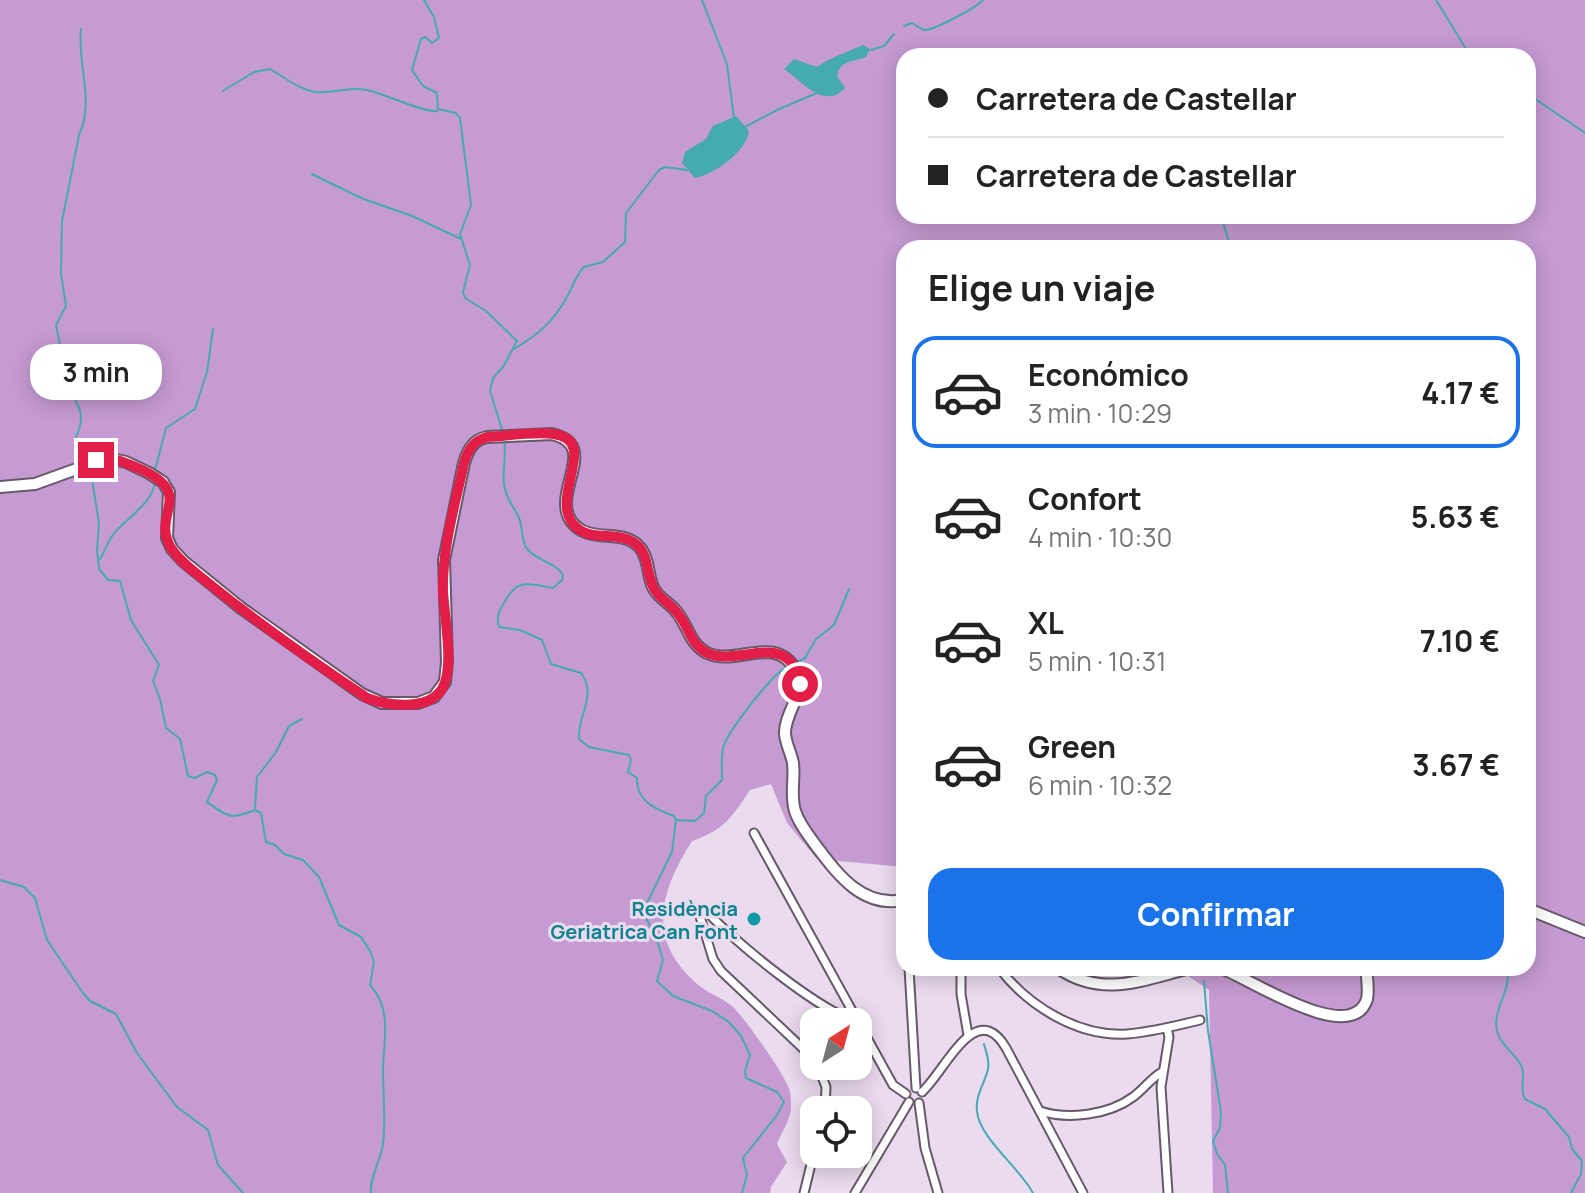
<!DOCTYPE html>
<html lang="es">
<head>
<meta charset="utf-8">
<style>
  :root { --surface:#fff; --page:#f6f6f6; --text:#222; --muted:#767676; --line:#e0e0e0; --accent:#1a73e8 }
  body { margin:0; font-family:Manrope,sans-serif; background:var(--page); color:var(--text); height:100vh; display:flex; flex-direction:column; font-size:30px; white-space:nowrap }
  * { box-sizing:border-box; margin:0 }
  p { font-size:26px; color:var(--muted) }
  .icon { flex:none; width:44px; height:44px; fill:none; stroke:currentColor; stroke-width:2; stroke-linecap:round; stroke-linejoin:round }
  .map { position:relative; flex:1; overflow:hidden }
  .sheet { position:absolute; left:896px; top:240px; width:640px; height:736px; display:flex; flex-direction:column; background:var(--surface); border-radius:24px; box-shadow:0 4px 20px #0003 }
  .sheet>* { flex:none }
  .top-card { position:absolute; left:896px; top:48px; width:640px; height:176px; border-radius:24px; box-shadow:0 4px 20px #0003; display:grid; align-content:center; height:176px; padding:0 32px; background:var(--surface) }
  .needle { width:52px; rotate:36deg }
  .buttons { position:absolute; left:800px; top:1008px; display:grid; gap:16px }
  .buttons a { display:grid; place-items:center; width:72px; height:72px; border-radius:16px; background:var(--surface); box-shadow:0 4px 20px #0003; font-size:40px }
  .end { position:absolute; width:36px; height:36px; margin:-18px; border:10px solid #e11d48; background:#fff; box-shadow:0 0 0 4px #fff }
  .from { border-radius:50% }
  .bubble { position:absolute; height:56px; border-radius:24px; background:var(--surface); box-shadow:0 4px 20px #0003; font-size:26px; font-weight:700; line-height:56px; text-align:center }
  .top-card b { display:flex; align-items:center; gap:28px; height:76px; font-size:30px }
  .top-card b+b { border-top:2px solid var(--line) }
  .top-card i { width:20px; height:20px; background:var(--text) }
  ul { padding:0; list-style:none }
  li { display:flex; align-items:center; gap:24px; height:112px; margin:0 16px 12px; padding:0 16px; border:4px solid transparent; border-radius:24px }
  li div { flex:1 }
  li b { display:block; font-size:30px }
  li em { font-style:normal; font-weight:700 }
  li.active { border-color:var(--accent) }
  li>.icon { width:72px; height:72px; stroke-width:1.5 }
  h2 { padding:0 32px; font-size:36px; line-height:96px }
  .action { display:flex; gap:16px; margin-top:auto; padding:16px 32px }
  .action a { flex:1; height:92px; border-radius:24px; background:var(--accent); color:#fff; font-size:32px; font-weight:700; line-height:92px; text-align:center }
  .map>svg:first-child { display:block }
  .forest { fill:#c69ad2; fill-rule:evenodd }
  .water { fill:#46aab2 }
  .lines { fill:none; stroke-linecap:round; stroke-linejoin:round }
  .stream { stroke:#46aab2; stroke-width:2 }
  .street-casing { stroke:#66596a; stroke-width:11 }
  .secondary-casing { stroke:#66596a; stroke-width:14 }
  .street { stroke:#fff; stroke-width:7 }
  .secondary { stroke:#fff; stroke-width:10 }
  .route { stroke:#e11d48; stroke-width:10 }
  .culture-dot { fill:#0f9aa8; stroke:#eadbee; stroke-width:3 }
  .labels { text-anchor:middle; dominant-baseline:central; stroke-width:6; stroke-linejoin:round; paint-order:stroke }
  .culture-label { font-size:20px; font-weight:bold; fill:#0d838f; stroke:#eadbee; text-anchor:end }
</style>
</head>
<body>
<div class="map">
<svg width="1585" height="1193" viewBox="0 0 1585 1193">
  <rect width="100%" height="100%" fill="#eadbee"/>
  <!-- forest -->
  <path class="forest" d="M0,0H1585V1193H1213L1209,990L1176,968H1528V248H904V867L817,859L787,823L771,784L750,790C732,817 724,830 692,841C659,893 645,942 701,987C710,994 722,998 732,1006C744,1017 787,1077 790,1092C791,1096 791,1105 791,1110C789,1121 781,1134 777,1144L787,1162L771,1187L770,1193H0ZM904,56H1528V216H904Z"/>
  <!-- water -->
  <g class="water">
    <path d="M863,45L870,49L866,57C853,62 840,60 837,76L845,88C824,111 801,80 784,69L794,59L817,67C831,57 848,52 863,45Z"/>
    <path d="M736,116L749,131C746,152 715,174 695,178L682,163L685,152L706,139L713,126Z"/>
  </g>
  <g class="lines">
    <!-- stream -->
    <g class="stream">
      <path d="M424,0L434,17L439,38L432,43L425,37L421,39L412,70L423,86L437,93L438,109L456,113L460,118L471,205L460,234L470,265L463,292L465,298L486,311L517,341L503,367L493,378L490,391L503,433"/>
      <path d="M702,0L727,64L734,119"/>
      <path d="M1436,0L1468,52L1474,56"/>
      <path d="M904,26L912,23C915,25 922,29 924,30C933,31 977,7 983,0"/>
      <path d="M81,29C77,65 95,101 79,135L62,221L61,274L66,306L56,325L62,355L61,379C74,399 89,411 76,437L88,461"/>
      <path d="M871,50L884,46L894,34"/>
      <path d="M223,91L254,72L270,69C284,77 298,89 315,92C334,94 352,85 371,91C387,95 424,113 437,111"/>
      <path d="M1528,94L1585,133"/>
      <path d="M743,128L779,109L817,93"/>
      <path d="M312,174L361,198L412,216L461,239"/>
      <path d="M1221,216L1231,248"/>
      <path d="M514,349C538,335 555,320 568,295C573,286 576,275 584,267L603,262L625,242L626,213L659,170L665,167L687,170"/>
      <path d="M504,439C507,455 502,469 504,484C506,500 514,506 519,518C523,528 521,540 527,549C537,561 554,561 563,575L562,580L553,588C528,584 518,577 504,603C499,611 496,617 499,627L520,630L542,640L551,664L581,673C598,696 577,715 579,739L589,747L629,755L631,760L628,772L637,778C636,801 655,809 674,816L676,820"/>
      <path d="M90,467L99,523L97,550L99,569L108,580L120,581L131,620L159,665L153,681L160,699L166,728L180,739L188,776L195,778L207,772L215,775L217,780L207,802C228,817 231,820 255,810L261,813L266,842L275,845L284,854L303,860L319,877L339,925L361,937L370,951L374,962L370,985C392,1008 384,1039 383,1069C383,1094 386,1119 383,1144C380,1162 370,1176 371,1193"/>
      <path d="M155,470L166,428L195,409L207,372L213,329"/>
      <path d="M100,559C106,550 108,539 116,531C129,517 154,501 155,481"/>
      <path d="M795,663L805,658L816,639L834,625L849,589"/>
      <path d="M255,808L257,777L276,752L289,726L302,719"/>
      <path d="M0,880L24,887L35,898L47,940L83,993L90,1001L116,1014L137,1053L177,1107L208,1130L218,1165L243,1193"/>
      <path d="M1507,968C1512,987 1496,1005 1496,1024C1497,1042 1510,1049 1519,1062C1528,1073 1518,1087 1525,1099L1545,1109L1569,1137L1572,1149L1582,1161L1581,1174L1571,1193"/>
      <path d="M1204,981L1208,1031L1221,1112L1220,1128L1213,1141L1217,1154L1225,1165L1228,1193"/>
      <path d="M984,1044C986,1052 990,1061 988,1069C985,1083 975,1095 977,1111C979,1138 1020,1168 1033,1193"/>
      <path d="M742,1193L747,1175L743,1158L777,1115L784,1102L777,1092L746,1078L745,1071L750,1055L741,1036L729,1022L712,1011L673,996L657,981L663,960L656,937L647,920V903L672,852L676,820L695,821L704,813L706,796L722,780C722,770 721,758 723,748C728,731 773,672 789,666"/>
    </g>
    <!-- street casing -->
    <g class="street-casing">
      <g id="street">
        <path d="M754,833L893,1085L906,1094"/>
        <path d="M698,910H706C724,934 831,1021 859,1021"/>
        <path d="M698,910L713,959L721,971L814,1059"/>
        <path d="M909,968L916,1088"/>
        <path d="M961,968V994L968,1035"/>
        <path d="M999,968C1028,1006 1078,1037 1127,1034C1151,1032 1176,1026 1200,1020"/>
        <path d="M1167,1028L1169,1037L1161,1087L1168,1193"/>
        <path d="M818,1066L826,1087L825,1110"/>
        <path d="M922,1092C944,1073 976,996 1006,1048L1083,1193"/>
        <path d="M919,1103L925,1148L938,1193"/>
        <path d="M1040,1111C1068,1120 1109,1115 1133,1097C1143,1090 1151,1078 1162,1072"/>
        <path d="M804,1193L814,1152"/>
        <path d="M855,1193L909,1102"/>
      </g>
    </g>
    <!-- secondary casing -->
    <g class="secondary-casing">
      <g id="secondary">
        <path d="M0,487L35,484L107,458L126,462L149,473L163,482L169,492L167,538L172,549L183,561L241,608L362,694L382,703H418L434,697L445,682L447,662L444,560L464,463C468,450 473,440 487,437L552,434C601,445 551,492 571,521C589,546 624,526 641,549C650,561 647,577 654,589C659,598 669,603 675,610C688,624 689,644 707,653C737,667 774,633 796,670C808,691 784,712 785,734C786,744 791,753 793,763C795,779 790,795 795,811C799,824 809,836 817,847C839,876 863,908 904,900"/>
        <path d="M1528,909L1585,932"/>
        <path d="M1058,968C1103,999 1144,979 1191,968"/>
        <path d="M1221,968C1247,977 1352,1048 1367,999C1369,990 1367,978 1366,968"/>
      </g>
    </g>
    <!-- street -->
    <use href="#street" class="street"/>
    <!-- secondary -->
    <use href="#secondary" class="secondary"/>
  </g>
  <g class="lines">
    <!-- route -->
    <path class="route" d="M96,460C111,456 124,462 138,468C198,494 150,513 171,548C180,562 195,572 207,582C258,623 313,662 367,698C388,706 428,711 442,689C455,668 444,616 443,591C442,548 455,505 464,463C468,450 473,441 487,437C508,436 533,431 554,434C600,441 550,495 573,524C590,544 617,529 636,544C651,556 645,579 657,593C663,601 673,606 679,615C689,628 691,645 707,653C738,668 790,627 800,684"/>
  </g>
  <!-- markers -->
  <circle class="culture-dot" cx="754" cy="919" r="8"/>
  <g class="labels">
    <!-- culture labels -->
    <g class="culture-label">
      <text x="738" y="908">Residència<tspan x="738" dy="23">Geriatrica Can Font</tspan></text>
    </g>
  </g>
</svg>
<div class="buttons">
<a><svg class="needle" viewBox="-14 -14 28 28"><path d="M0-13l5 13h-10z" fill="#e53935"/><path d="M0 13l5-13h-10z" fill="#767676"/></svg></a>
<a><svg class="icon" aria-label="locate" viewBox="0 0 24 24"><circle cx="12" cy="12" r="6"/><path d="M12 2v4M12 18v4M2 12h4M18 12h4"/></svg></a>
</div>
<i class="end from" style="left:800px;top:684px"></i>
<i class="end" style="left:96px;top:460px"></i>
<div class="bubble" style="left:30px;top:344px;width:132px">3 min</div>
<div class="top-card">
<b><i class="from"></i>Carretera de Castellar</b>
<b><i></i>Carretera de Castellar</b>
</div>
<section class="sheet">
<h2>Elige un viaje</h2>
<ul>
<li class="active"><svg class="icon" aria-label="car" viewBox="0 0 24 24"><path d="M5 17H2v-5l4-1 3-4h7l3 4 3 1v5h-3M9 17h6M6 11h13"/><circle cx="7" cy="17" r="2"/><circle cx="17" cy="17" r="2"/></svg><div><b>Económico</b><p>3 min · 10:29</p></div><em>4.17 €</em></li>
<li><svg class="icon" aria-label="car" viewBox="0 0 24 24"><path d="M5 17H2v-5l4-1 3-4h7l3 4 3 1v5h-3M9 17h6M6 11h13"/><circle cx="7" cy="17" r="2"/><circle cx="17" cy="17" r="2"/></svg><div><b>Confort</b><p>4 min · 10:30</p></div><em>5.63 €</em></li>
<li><svg class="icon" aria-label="car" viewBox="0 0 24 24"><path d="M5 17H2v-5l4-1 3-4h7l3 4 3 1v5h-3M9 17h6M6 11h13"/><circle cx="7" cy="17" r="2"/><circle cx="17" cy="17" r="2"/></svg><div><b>XL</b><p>5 min · 10:31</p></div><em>7.10 €</em></li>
<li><svg class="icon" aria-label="car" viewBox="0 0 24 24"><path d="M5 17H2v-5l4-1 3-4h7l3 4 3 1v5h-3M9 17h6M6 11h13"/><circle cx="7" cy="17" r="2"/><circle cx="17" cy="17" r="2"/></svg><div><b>Green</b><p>6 min · 10:32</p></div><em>3.67 €</em></li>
</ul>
<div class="action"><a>Confirmar</a></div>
</section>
</div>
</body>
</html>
